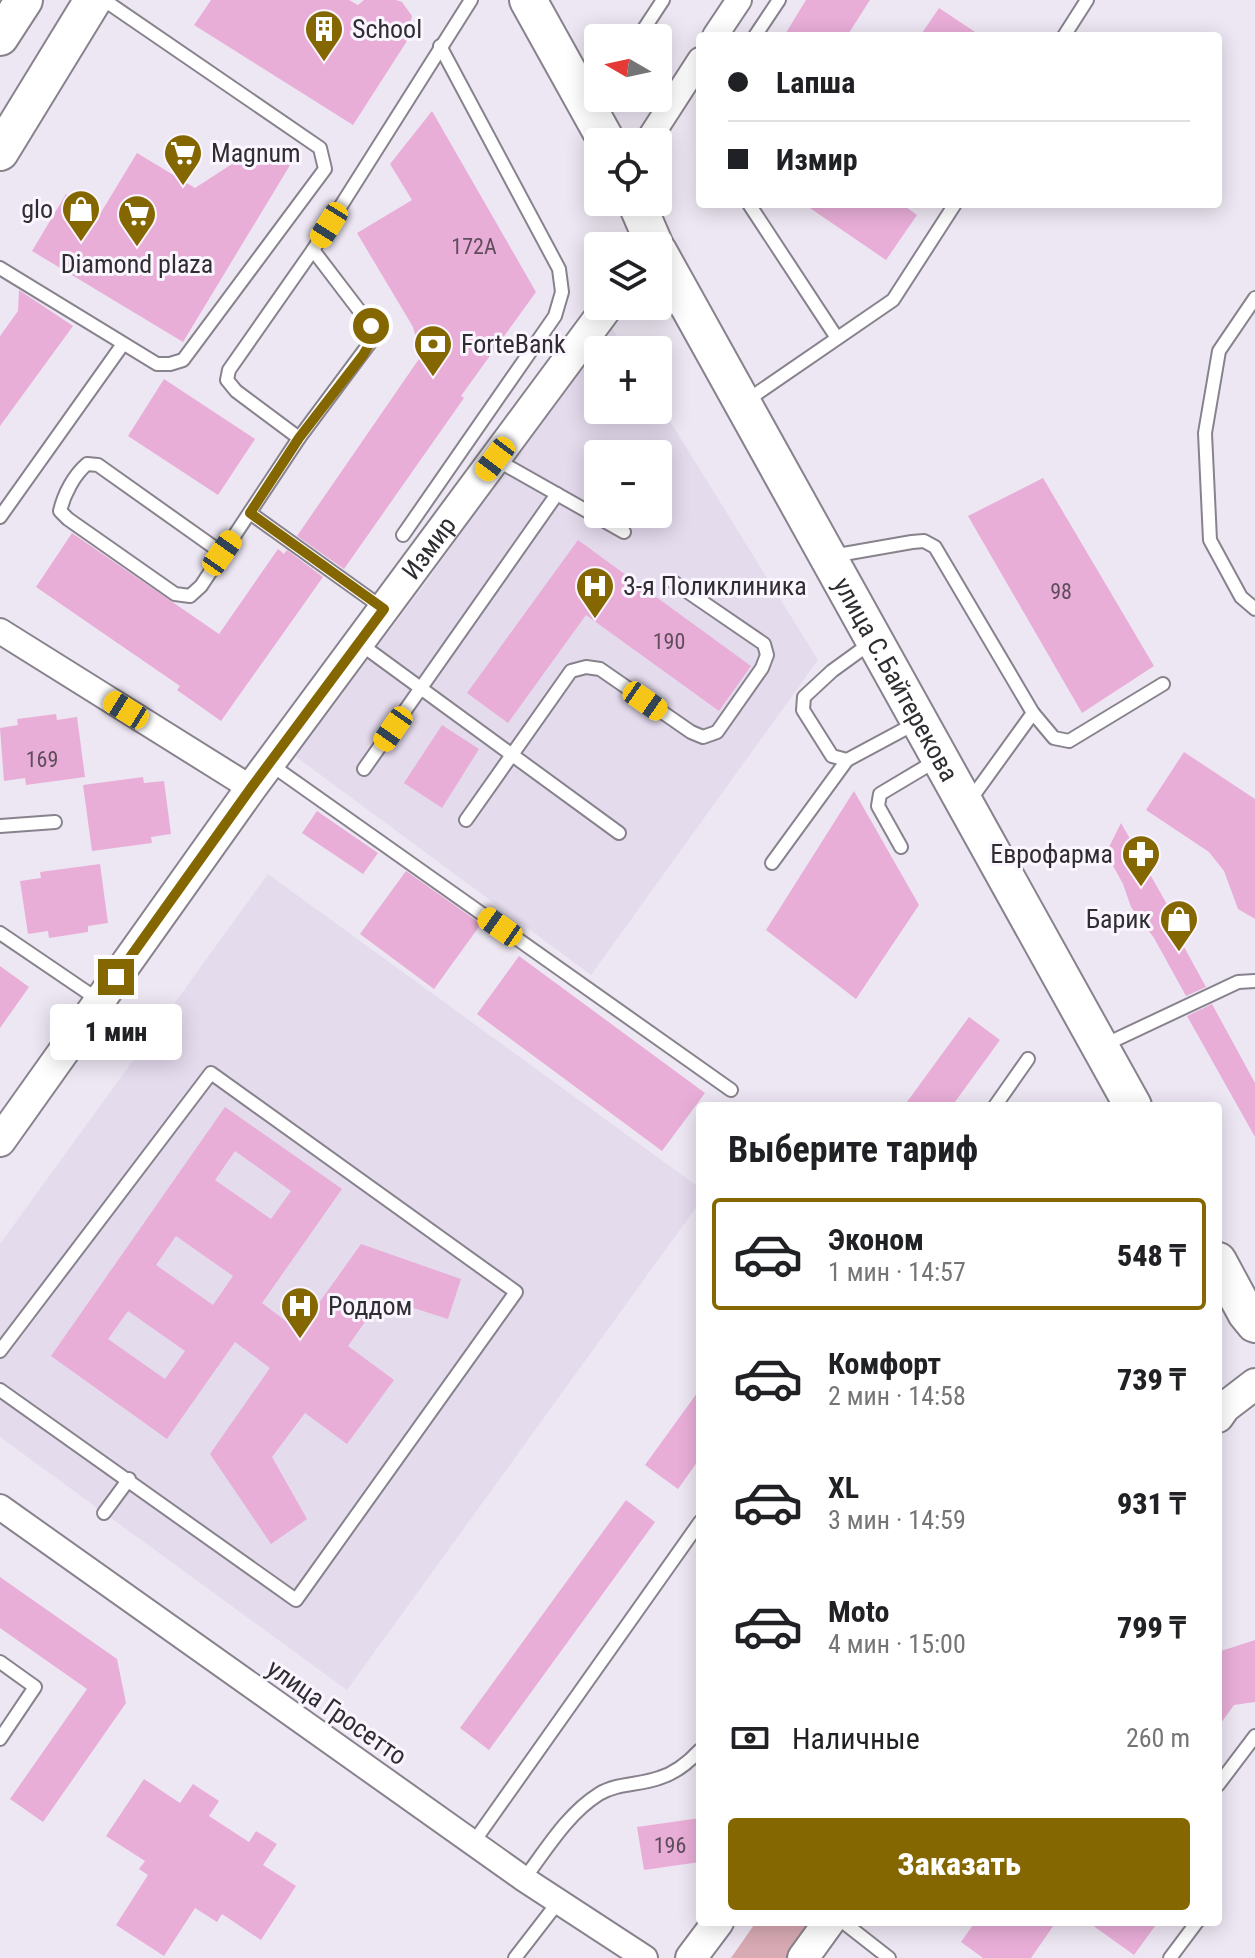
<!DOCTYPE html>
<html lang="ru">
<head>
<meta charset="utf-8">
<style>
  :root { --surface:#fff; --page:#f2f2f2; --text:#202124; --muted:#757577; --line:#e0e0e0; --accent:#846700 }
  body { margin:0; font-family:"Roboto Condensed",sans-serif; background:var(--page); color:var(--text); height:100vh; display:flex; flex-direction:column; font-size:30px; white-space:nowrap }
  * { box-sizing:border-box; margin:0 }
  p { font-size:26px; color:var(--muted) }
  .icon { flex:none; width:44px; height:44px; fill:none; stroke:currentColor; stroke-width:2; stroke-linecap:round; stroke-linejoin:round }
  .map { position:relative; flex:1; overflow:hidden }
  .drawer { position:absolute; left:696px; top:1102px; width:526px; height:824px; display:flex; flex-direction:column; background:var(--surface); border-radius:8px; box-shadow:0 4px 20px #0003 }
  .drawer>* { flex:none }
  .guide { position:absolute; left:696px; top:32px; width:526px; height:176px; border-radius:8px; box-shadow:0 4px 20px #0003; display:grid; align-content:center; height:176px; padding:0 32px; background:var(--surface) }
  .needle { width:52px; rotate:279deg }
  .tools { position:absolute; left:584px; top:24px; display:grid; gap:16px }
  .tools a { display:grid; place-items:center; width:88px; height:88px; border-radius:8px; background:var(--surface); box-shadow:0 4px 20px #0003; font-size:40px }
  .end { position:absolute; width:36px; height:36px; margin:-18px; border:10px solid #846700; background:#fff; box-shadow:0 0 0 4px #fff }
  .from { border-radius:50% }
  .bubble { position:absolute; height:56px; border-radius:8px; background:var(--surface); box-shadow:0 4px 20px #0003; font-size:26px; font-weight:800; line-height:56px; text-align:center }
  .car { position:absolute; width:24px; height:48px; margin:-24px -12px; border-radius:10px; box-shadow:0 0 6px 2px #0007; background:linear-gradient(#f5c518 24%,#345 0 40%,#f5c518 0 76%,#345 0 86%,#f5c518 0) }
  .guide b { display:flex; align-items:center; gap:28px; height:76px; font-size:30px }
  .guide b+b { border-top:2px solid var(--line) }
  .guide i { width:20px; height:20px; background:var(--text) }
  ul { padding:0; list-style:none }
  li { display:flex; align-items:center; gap:24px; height:112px; margin:0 16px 12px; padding:0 16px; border:4px solid transparent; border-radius:8px }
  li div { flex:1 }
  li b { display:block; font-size:30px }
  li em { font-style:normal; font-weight:800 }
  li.on { border-color:var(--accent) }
  li>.icon { width:72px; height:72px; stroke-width:1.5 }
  h2 { padding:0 32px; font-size:36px; line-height:96px }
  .pay { display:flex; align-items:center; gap:20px; height:88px; padding:0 32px; font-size:30px }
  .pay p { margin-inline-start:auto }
  .action { display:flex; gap:16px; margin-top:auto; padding:16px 32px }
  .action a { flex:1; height:92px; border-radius:8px; background:var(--accent); color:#fff; font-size:32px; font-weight:800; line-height:92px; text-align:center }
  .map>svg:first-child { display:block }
  .built { fill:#e4dbed; fill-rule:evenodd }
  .green { fill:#d8aab3 }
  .building { fill:#e9aed8; fill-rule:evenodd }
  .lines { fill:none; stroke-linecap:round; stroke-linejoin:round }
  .service-casing { stroke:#88828d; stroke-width:16 }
  .minor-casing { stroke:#88828d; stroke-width:28 }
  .tertiary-casing { stroke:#88828d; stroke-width:34 }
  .secondary-casing { stroke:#88828d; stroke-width:40 }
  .service { stroke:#fff; stroke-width:12 }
  .minor { stroke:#fff; stroke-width:24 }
  .tertiary { stroke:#fff; stroke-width:30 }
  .secondary { stroke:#fff; stroke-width:36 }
  .route { stroke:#846700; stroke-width:10 }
  .labels { text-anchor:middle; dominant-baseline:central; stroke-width:6; stroke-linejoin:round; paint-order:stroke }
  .number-label { font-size:22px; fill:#5e4d5b }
  .poi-label { font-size:26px; fill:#2f2d31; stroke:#faf5ff; text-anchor:start }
  .street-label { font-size:26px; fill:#2f2d31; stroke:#faf5ff }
</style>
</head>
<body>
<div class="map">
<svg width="1255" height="1958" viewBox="0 0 1255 1958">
  <rect width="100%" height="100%" fill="#ede7f3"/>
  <!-- built -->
  <g class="built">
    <path d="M610,325L626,350H598V410H658V402L818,660L591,975L295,756L427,581ZM598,454H658V514H598Z"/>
    <path d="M268,874L700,1188V1202L347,1690L0,1437V1244Z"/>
  </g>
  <!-- green -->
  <path class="green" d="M756,1922H832L806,1958H731Z"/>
  <!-- building -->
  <g class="building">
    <path d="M211,0H349L358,5L364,0H396L402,2L412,16L407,41L353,125L194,25Z"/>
    <path d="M806,0H870L847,36H784Z"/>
    <path d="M939,8L981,36H920Z"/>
    <path d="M432,111L536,292L461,396L464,398L344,569L297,536L421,356L413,327L357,233L412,200L390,164Z"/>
    <path d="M301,147L183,342L32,251L66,194L100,214L137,153L195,188L249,153Z"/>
    <path d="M804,204H902L917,215L886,260Z"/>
    <path d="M19,290L73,326L0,426V336L18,311Z"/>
    <path d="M164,379L255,439L218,495L128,436Z"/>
    <path d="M1043,478L1154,666L1082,713L968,516Z"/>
    <path d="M72,533L219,634L278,549L284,554L287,550L323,577L221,721L177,690L180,686L36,587Z"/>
    <path d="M578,540L751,666L719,711L586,615L508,723L467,693Z"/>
    <path d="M56,714L57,720L77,717L85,777L26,785L25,778L4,781L0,728L18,725L17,719Z"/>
    <path d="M442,725L479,749L442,808L404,783Z"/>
    <path d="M1184,752L1255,799V919L1238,909L1224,871L1209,852L1146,810Z"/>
    <path d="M143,777L144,783L164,781L171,834L151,837L152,843L92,851L83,785Z"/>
    <path d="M854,791L919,905L856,999L766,930Z"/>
    <path d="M317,811L378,853L363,874L302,833Z"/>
    <path d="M1121,823L1177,922L1172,925L1206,987L1186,996L1154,938L1131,907L1123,884L1106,853Z"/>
    <path d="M100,864L108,923L88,926V932L49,938L48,931L28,934L20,881L41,878L40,872Z"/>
    <path d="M406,871L481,924L434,989L360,934Z"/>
    <path d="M519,956L705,1093L662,1151L477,1014Z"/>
    <path d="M0,966L29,987L0,1028Z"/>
    <path d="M1212,1004L1255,1083V1137L1187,1016Z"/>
    <path d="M969,1017L1000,1040L952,1106H904Z"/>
    <path d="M225,1107L342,1189L262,1303L299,1331L361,1244L461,1279L448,1319L382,1298L348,1346L394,1380L347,1444L305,1413L272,1457L307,1519L271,1544L210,1454L270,1368L235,1342L167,1439L51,1356ZM235,1151L291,1191L271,1219L215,1180ZM176,1236L233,1276L213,1305L156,1265ZM128,1311L185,1351L165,1379L108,1339Z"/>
    <path d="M700,1389V1458L678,1489L645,1465Z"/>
    <path d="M626,1500L655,1522L489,1750L460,1728Z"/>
    <path d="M0,1577L117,1659L126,1703L43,1822L10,1799L87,1689L0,1628Z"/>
    <path d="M1255,1640V1702L1234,1705L1218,1727V1652Z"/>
    <path d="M144,1779L180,1803L193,1784L219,1801L209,1816L249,1842L256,1831L277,1844L263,1865L296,1886L261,1940L222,1914L217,1922L195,1908L164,1956L116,1925L148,1875L139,1869L145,1861L106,1836Z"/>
    <path d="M700,1818V1862L644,1870L637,1827Z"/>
    <path d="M975,1922H1056L1031,1958H983L961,1942Z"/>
    <path d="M1088,1922H1158L1134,1955Z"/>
  </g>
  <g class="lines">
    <!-- service casing -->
    <g class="service-casing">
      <g id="service">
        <path d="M755,36L779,0"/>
        <path d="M1064,36L1087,0"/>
        <path d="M638,38L663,0"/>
        <path d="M749,204L837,338"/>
        <path d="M0,268L157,364H170L183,360L325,169L320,148L104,0"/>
        <path d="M1255,298L1219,351L1205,433L1210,540L1241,597L1255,609"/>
        <path d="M746,401L893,300L955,204"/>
        <path d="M299,438L236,391L227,380L229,370L313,250L471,0"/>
        <path d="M495,459L624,532"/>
        <path d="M250,513L384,609"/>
        <path d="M0,517L123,344"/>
        <path d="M403,535L555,316L562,292L559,269L440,46"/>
        <path d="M222,553L98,465L87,464C74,475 64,494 60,511L68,519L175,594L190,596L201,586L299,438L372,340L371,326L313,250"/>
        <path d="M832,556L912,542L924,541L935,547L1033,713L1054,738L1069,741L1163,684"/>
        <path d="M872,642L832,671L804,697L803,710L832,756L847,760L916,723"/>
        <path d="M359,643L619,833"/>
        <path d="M270,764L731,1090"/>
        <path d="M364,769L557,494"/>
        <path d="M968,803L1033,713"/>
        <path d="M466,820L571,671L586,667L600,669L691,732L703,737L717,732L762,668L767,655L764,644L672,581"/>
        <path d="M0,826L55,822"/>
        <path d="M901,847L878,806L880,794L937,760"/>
        <path d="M772,863L847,760"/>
        <path d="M0,933L100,1001"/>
        <path d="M1102,1046L1238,982L1255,981"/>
        <path d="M995,1106L1028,1059"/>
        <path d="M0,1351L211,1073L516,1292L296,1600L0,1390"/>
        <path d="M104,1513L129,1479"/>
        <path d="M0,1662L35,1687L0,1739"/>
        <path d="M1218,1785L1255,1736"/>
        <path d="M473,1843L700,1522"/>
        <path d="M524,1879C546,1850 567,1814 599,1794C617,1783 640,1785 659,1778C676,1773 689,1762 700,1750"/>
        <path d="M843,1922L889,1958"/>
        <path d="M515,1958L559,1901"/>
        <path d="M1170,1958L1197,1922"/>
      </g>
    </g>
    <!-- minor casing -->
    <g class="minor-casing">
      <g id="minor">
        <path d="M715,36L739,0"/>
        <path d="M647,142L700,60"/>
        <path d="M0,631L251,788"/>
        <path d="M0,1507L524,1879L645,1958"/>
      </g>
    </g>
    <!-- tertiary casing -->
    <g class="tertiary-casing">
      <g id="tertiary">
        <path id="s1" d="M0,1141L251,788L608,306"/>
        <path d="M1218,1417L1225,1407L1255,1384"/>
        <path d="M691,1958L718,1922"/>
        <path d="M803,1958L829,1922"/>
      </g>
    </g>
    <!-- secondary casing -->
    <g class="secondary-casing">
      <g id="secondary">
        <path d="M528,0L607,142"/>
        <path d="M0,37L24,0"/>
        <path d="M0,152L93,0"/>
        <path d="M636,202L655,246"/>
        <path id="s2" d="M658,251L1133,1106"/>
        <path d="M1218,1261L1246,1313L1255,1324"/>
      </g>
    </g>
    <!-- service -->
    <use href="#service" class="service"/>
    <!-- minor -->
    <use href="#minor" class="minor"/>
    <!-- tertiary -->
    <use href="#tertiary" class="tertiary"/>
    <!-- secondary -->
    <use href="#secondary" class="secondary"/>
  </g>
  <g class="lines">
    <!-- route -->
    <path class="route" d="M116,977L251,788L384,609L250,513L299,438L363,355L372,340L371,326"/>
  </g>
  <!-- icons -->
  <defs>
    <g id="building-pin" transform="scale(2)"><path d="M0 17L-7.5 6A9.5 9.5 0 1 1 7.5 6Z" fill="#846700" stroke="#faf5ff"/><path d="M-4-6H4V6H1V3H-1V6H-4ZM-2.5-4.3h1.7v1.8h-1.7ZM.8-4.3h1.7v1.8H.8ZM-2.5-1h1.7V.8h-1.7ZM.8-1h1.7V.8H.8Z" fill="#fff"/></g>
    <g id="supermarket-pin" transform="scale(2)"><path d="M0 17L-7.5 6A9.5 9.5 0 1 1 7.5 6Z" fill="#846700" stroke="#faf5ff"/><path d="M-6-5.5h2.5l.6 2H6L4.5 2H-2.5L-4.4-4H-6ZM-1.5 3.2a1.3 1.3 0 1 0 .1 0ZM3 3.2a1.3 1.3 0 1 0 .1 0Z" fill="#fff"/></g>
    <g id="shop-pin" transform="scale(2)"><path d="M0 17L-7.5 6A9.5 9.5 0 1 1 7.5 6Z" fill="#846700" stroke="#faf5ff"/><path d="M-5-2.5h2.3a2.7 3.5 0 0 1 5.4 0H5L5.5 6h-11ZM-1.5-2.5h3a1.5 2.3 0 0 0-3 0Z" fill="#fff"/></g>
    <g id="bank-pin" transform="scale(2)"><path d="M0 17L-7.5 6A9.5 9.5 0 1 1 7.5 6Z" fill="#846700" stroke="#faf5ff"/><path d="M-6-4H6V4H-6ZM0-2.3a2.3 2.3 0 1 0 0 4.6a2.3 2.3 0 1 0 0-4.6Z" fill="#fff"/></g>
    <g id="hospital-pin" transform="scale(2)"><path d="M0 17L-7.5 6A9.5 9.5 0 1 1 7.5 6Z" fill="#846700" stroke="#faf5ff"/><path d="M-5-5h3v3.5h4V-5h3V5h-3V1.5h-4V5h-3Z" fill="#fff"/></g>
    <g id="pharmacy-pin" transform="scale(2)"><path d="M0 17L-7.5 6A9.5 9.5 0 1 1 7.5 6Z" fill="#846700" stroke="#faf5ff"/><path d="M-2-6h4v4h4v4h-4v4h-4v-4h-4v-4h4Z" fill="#fff"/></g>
  </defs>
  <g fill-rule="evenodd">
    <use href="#building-pin" x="324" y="29"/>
    <use href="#supermarket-pin" x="183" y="153"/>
    <use href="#shop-pin" x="81" y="209"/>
    <use href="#supermarket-pin" x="137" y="214"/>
    <use href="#bank-pin" x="433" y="344"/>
    <use href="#hospital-pin" x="595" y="586"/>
    <use href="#pharmacy-pin" x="1141" y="854"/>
    <use href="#shop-pin" x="1179" y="919"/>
    <use href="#hospital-pin" x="300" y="1306"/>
  </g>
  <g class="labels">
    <!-- number labels -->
    <g class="number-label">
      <text x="474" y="246">172А</text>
      <text x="1061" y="591">98</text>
      <text x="669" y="641">190</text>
      <text x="42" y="759">169</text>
      <text x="670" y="1845">196</text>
    </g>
    <!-- poi labels -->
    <g class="poi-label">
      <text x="352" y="29">School</text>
      <text x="211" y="153">Magnum</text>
      <text x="53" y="209" text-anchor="end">glo</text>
      <text x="137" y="264" text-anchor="middle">Diamond plaza</text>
      <text x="461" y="344">ForteBank</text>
      <text x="623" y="586">3-я Поликлиника</text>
      <text x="1113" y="854" text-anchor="end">Еврофарма</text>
      <text x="1151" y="919" text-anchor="end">Барик</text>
      <text x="328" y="1306">Роддом</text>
    </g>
    <!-- street labels -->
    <g class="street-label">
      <text stroke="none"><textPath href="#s1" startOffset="732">Измир</textPath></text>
      <text stroke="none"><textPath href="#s2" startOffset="490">улица С.Байтерекова</textPath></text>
      <text transform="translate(337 1712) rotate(35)">улица Гросетто</text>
    </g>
  </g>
</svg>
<div class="tools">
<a><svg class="needle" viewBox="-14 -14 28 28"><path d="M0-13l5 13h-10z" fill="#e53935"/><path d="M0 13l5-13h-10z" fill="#757577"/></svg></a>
<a><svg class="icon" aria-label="locate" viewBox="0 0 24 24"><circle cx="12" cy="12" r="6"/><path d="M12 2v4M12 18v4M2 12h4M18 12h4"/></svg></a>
<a><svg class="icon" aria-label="layers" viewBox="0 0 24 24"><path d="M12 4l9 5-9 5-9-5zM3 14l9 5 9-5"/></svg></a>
<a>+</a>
<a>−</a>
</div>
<i class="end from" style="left:371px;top:326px"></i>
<i class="end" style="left:116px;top:977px"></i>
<div class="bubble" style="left:50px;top:1004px;width:132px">1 мин</div>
<i class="car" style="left:329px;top:225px;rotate:212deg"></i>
<i class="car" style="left:495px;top:459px;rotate:217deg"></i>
<i class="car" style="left:222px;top:553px;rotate:35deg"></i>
<i class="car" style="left:645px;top:701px;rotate:125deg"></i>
<i class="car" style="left:126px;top:710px;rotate:302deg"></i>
<i class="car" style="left:393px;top:729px;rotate:215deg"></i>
<i class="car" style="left:500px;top:927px;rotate:305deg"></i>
<div class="guide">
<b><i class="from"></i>Lапша</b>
<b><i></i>Измир</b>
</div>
<section class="drawer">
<h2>Выберите тариф</h2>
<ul>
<li class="on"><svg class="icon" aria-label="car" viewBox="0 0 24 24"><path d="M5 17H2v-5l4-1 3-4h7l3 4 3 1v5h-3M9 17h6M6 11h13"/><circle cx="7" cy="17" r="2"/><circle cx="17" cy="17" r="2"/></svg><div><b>Эконом</b><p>1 мин · 14:57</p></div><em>548 ₸</em></li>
<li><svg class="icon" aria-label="car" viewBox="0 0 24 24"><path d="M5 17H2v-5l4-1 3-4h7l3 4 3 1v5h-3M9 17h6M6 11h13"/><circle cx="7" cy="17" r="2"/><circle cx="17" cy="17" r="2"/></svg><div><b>Комфорт</b><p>2 мин · 14:58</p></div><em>739 ₸</em></li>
<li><svg class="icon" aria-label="car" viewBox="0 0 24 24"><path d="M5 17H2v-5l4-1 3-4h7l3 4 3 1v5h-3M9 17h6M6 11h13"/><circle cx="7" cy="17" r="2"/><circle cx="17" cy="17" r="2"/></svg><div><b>XL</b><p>3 мин · 14:59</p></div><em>931 ₸</em></li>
<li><svg class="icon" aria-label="car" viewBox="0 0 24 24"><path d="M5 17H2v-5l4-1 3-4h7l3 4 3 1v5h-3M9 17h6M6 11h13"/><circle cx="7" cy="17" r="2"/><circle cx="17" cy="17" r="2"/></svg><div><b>Moto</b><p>4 мин · 15:00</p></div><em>799 ₸</em></li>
</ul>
<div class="pay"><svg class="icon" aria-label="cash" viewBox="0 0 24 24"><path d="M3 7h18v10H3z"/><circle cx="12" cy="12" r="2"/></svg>Наличные<p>260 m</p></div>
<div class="action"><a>Заказать</a></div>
</section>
</div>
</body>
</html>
